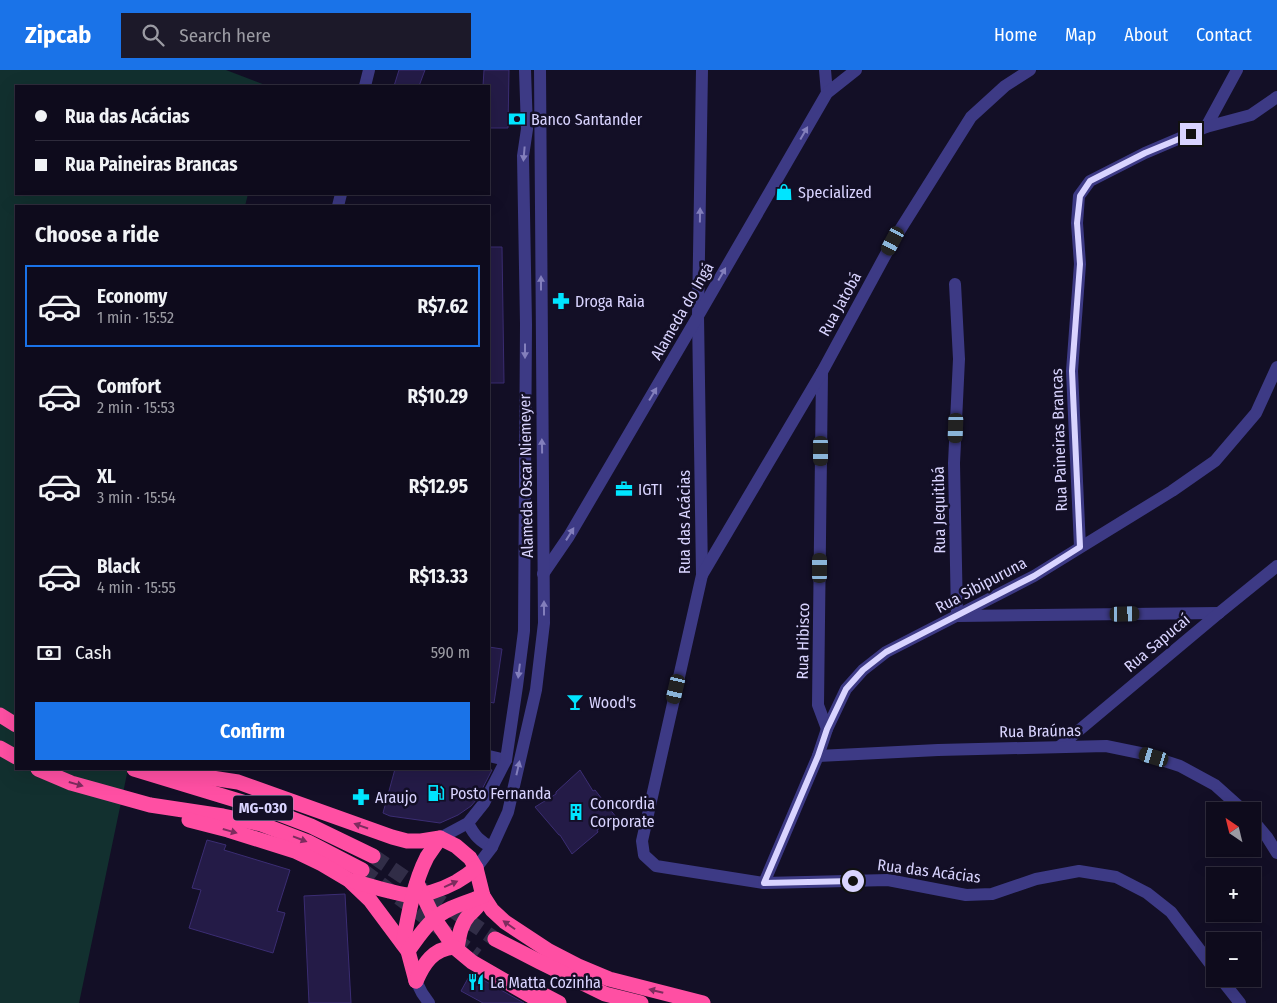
<!DOCTYPE html>
<html lang="en">
<head>
<meta charset="utf-8">
<style>
  :root { --surface:#0e0b1c; --page:#1c1929; --text:#f1f3f6; --muted:#9b9ba3; --line:#2e2b3b; --accent:#1a73e8 }
  body { margin:0; font-family:"Fira Sans Condensed",sans-serif; background:var(--page); color:var(--text); height:100vh; display:flex; flex-direction:column; font-size:19px; white-space:nowrap }
  * { box-sizing:border-box; margin:0 }
  p { font-size:16px; color:var(--muted) }
  .icon { flex:none; width:28px; height:28px; fill:none; stroke:currentColor; stroke-width:2; stroke-linecap:round; stroke-linejoin:round }
  .map { position:relative; flex:1; overflow:hidden }
  .panel { position:absolute; left:15px; top:135px; width:475px; height:565px; display:flex; flex-direction:column; background:var(--surface); border-radius:0px; box-shadow:0 5px 20px #0002,0 0 0 1px var(--line) }
  .panel>* { flex:none }
  .banner { position:absolute; left:15px; top:15px; width:475px; height:110px; border-radius:0px; box-shadow:0 5px 20px #0002,0 0 0 1px var(--line); display:grid; align-content:center; height:110px; padding:0 20px; background:var(--surface) }
  .needle { width:32px; rotate:325deg }
  .tools { position:absolute; left:1206px; top:732px; display:grid; gap:10px }
  .tools a { display:grid; place-items:center; width:55px; height:55px; border-radius:0px; background:var(--surface); box-shadow:0 5px 20px #0002,0 0 0 1px var(--line); font-size:25px }
  .end { position:absolute; width:22px; height:22px; margin:-11px; border:6px solid #d9d4ff; background:#111; box-shadow:0 0 0 2px #111 }
  .from { border-radius:50% }
  .car { position:absolute; width:15px; height:30px; margin:-15px -8px; border-radius:6px; box-shadow:0 0 4px 1px #0007; background:linear-gradient(#222 24%,#8ab4d8 0 40%,#222 0 76%,#8ab4d8 0 86%,#222 0) }
  .banner b { display:flex; align-items:center; gap:18px; height:48px; font-size:19px }
  .banner b+b { border-top:1px solid var(--line) }
  .banner i { width:12px; height:12px; background:var(--text) }
  ul { padding:0; list-style:none }
  li { display:flex; align-items:center; gap:15px; height:82px; margin:0 10px 8px; padding:0 10px; border:2px solid transparent; border-radius:0px }
  li div { flex:1 }
  li b { display:block; font-size:19px }
  li em { font-style:normal; font-weight:700 }
  li.on { border-color:var(--accent) }
  li>.icon { width:45px; height:45px; stroke-width:1.5 }
  h2 { padding:0 20px; font-size:22px; line-height:60px }
  .pay { display:flex; align-items:center; gap:12px; height:55px; padding:0 20px; font-size:19px }
  .pay p { margin-inline-start:auto }
  .button { display:flex; gap:10px; margin-top:auto; padding:10px 20px }
  .button a { flex:1; height:58px; border-radius:0px; background:var(--accent); color:#fff; font-size:20px; font-weight:700; line-height:58px; text-align:center }
  header { display:flex; align-items:center; gap:30px; box-sizing:border-box; height:70px; padding:0 25px; background:var(--accent); color:#fff }
  header strong { font-size:24px }
  nav { display:flex; gap:28px; margin-inline-start:auto; font-size:18px }
  .search { width:350px; height:45px; background:var(--page); display:flex; align-items:center; gap:12px; box-sizing:border-box; padding:0 18px; border-radius:0px; color:var(--muted); font-size:19px }
  .map>svg:first-child { display:block }
  .green { fill:#12302f }
  .building { fill:#241b47; stroke:#3b2d73 }
  .lines { fill:none; stroke-linecap:round; stroke-linejoin:round }
  .highway-tunnel { stroke:#312d47; stroke-width:15; stroke-dasharray:15 8; stroke-linecap:butt }
  .minor { stroke:#3d3a85; stroke-width:12 }
  .highway { stroke:#ff4fa3; stroke-width:15 }
  .oneway { fill:#837fbc }
  .oneway2 { fill:#7d2c5e }
  .route { stroke:#d9d4ff; stroke-width:6 }
  .labels { text-anchor:middle; dominant-baseline:central; stroke-width:5; stroke-linejoin:round; paint-order:stroke }
  .shield { fill:#130f26; stroke:#9e99be; stroke-width:1 }
  .shield-label { font-size:15px; font-weight:bold; fill:#d9d4ff }
  .poi-label { font-size:16px; fill:#d9d4ff; stroke:#130f26; text-anchor:start }
  .street-label { font-size:16px; fill:#d9d4ff; stroke:#130f26 }
</style>
</head>
<body>
<header>
<strong>Zipcab</strong>
<div class="search"><svg class="icon" aria-label="search" viewBox="0 0 24 24"><circle cx="10" cy="10" r="6"/><path d="M15 15l6 6"/></svg>Search here</div>
<nav><a>Home</a><a>Map</a><a>About</a><a>Contact</a></nav>
</header>
<div class="map">
<svg width="1277" height="933" viewBox="0 0 1277 933">
  <rect width="100%" height="100%" fill="#130f26"/>
  <!-- green -->
  <path class="green" d="M0,0H226L268,16H16V124H248L245,136H16V699H128L79,933H0Z"/>
  <!-- building -->
  <g class="building">
    <path d="M399,0H425L419,16H394Z"/>
    <path d="M484,0H509L508,58H489V16H483Z"/>
    <path d="M489,177H502L504,313H489Z"/>
    <path d="M489,577L502,579L494,633L489,632Z"/>
    <path d="M395,699H485L492,700L477,729L471,736L458,745L440,753L390,746L383,743Z"/>
    <path d="M580,700L593,721L595,720L616,747L597,760L598,762L572,784L560,765H559L535,737L556,724V722Z"/>
    <path d="M207,770L226,775L224,780L290,800L277,841L285,843L273,883L189,858L201,820L192,818Z"/>
    <path d="M345,824L351,933H309L304,826Z"/>
    <path d="M471,903L524,933H483L461,921Z"/>
  </g>
  <g class="lines">
    <!-- highway-tunnel -->
    <g class="highway-tunnel">
      <path d="M373,786L495,869"/>
      <path d="M362,800L477,886"/>
    </g>
    <!-- minor -->
    <g class="minor">
      <path d="M702,0L698,246L702,505L642,771L644,785L656,796L764,813L888,810L966,825L992,824L1036,809L1079,801L1116,807L1147,823L1171,842L1215,900"/>
      <path d="M825,0L827,23"/>
      <path d="M365,16L369,0"/>
      <path d="M1206,57L1237,0"/>
      <path d="M338,136L341,124"/>
      <path d="M955,214L959,289L954,393L957,546L1219,543"/>
      <path d="M822,302L818,635L827,659"/>
      <path d="M1080,477L1072,301L1080,194L1077,153L1079,126L1090,111L1145,83L1206,57L1251,45L1277,27"/>
      <path d="M543,504L569,466L698,246L827,23L856,0"/>
      <path d="M702,505L822,302L893,171L971,47L1005,16L1030,0"/>
      <path d="M1059,677L1219,543L1277,496"/>
      <path d="M489,686L506,690"/>
      <path d="M818,686L938,680L1106,676L1140,683L1180,696L1215,715L1244,741"/>
      <path d="M1252,749L1267,767L1277,783"/>
      <path d="M468,753C474,765 480,772 492,777"/>
      <path d="M440,768L468,753L484,733L506,690L517,616L524,561L526,254L523,86L527,59L525,0"/>
      <path d="M476,798L492,777L508,742L536,620L544,553L540,0"/>
      <path d="M764,813L818,686L827,659L846,619L863,600L886,582L1034,506L1172,421L1215,391L1256,343L1277,297"/>
      <path d="M1221,909L1240,933"/>
      <path d="M416,911L422,923L429,933"/>
    </g>
    <!-- highway -->
    <g class="highway">
      <path d="M0,645L16,655"/>
      <path d="M0,678L16,687"/>
      <path d="M38,699L71,713L150,735L223,746L261,754L308,772L362,800"/>
      <path d="M134,699L269,740L311,756L373,786"/>
      <path d="M148,702H172L238,712L392,767L407,771H421L440,768L456,776L470,788L476,798L483,826L492,840L505,852L549,881L578,896L609,909L703,933"/>
      <path d="M189,750L228,760L295,781L322,794L349,810L370,830L408,881L416,911"/>
      <path d="M353,811C371,816 389,822 407,825C422,827 443,819 456,812C463,808 470,803 476,798"/>
      <path d="M417,813L434,848L454,877L472,892L543,933"/>
      <path d="M495,869L540,892L605,924L641,933"/>
      <path d="M403,874C408,846 414,812 427,787C431,781 436,774 440,768"/>
      <path d="M457,879C459,867 460,855 469,845C476,838 479,837 483,826"/>
      <path d="M408,881C416,870 423,859 433,850C447,837 466,833 483,826"/>
      <path d="M416,911C424,893 433,879 454,877"/>
      <path d="M534,920L559,933"/>
    </g>
  </g>
  <!-- one-way arrows -->
  <defs><path id="oneway-solid" d="M-6-.8H1V-3.2L6.5 0L1 3.2V.8H-6Z" transform="scale(1.25)"/></defs>
  <g class="oneway">
    <use href="#oneway-solid" transform="translate(804 63) rotate(-60)"/>
    <use href="#oneway-solid" transform="translate(524 84) rotate(95)"/>
    <use href="#oneway-solid" transform="translate(700 145) rotate(-89)"/>
    <use href="#oneway-solid" transform="translate(722 204) rotate(-60)"/>
    <use href="#oneway-solid" transform="translate(541 213) rotate(-90)"/>
    <use href="#oneway-solid" transform="translate(525 281) rotate(90)"/>
    <use href="#oneway-solid" transform="translate(653 324) rotate(-59)"/>
    <use href="#oneway-solid" transform="translate(542 376) rotate(-91)"/>
    <use href="#oneway-solid" transform="translate(570 464) rotate(-58)"/>
    <use href="#oneway-solid" transform="translate(544 538) rotate(-90)"/>
    <use href="#oneway-solid" transform="translate(519 601) rotate(97)"/>
    <use href="#oneway-solid" transform="translate(518 698) rotate(-77)"/>
  </g>
  <g class="oneway2">
    <use href="#oneway-solid" transform="translate(76 714) rotate(16)"/>
    <use href="#oneway-solid" transform="translate(361 756) rotate(-161)"/>
    <use href="#oneway-solid" transform="translate(230 761) rotate(16)"/>
    <use href="#oneway-solid" transform="translate(300 769) rotate(21)"/>
    <use href="#oneway-solid" transform="translate(451 814) rotate(-24)"/>
    <use href="#oneway-solid" transform="translate(509 855) rotate(-145)"/>
    <use href="#oneway-solid" transform="translate(656 921) rotate(-166)"/>
  </g>
  <g class="lines">
    <!-- route -->
    <path class="route" d="M853,811L764,813L818,686L827,659L846,619L863,600L886,582L1034,506L1080,477L1072,301L1080,194L1077,153L1080,126L1090,111L1145,83L1191,64"/>
  </g>
  <!-- icons -->
  <defs>
    <g id="bank-bare" transform="scale(1.35)"><path d="M-6-4H6V4H-6ZM0-2.3a2.3 2.3 0 1 0 0 4.6a2.3 2.3 0 1 0 0-4.6Z" fill="#00e5ff" stroke="#130f26" stroke-width="2.5" paint-order="stroke"/></g>
    <g id="shop-bare" transform="scale(1.35)"><path d="M-5-2.5h2.3a2.7 3.5 0 0 1 5.4 0H5L5.5 6h-11ZM-1.5-2.5h3a1.5 2.3 0 0 0-3 0Z" fill="#00e5ff" stroke="#130f26" stroke-width="2.5" paint-order="stroke"/></g>
    <g id="pharmacy-bare" transform="scale(1.35)"><path d="M-2-6h4v4h4v4h-4v4h-4v-4h-4v-4h4Z" fill="#00e5ff" stroke="#130f26" stroke-width="2.5" paint-order="stroke"/></g>
    <g id="office-bare" transform="scale(1.35)"><path d="M-6-3h4V-5.5h4V-3h4V5H-6ZM-1-4.5V-3h2v-1.5ZM-6 0V1H6V0Z" fill="#00e5ff" stroke="#130f26" stroke-width="2.5" paint-order="stroke"/></g>
    <g id="bar-bare" transform="scale(1.35)"><path d="M-6-5H6L.8 .8V4.5H3.5V6h-7V4.5H-.8V.8Z" fill="#00e5ff" stroke="#130f26" stroke-width="2.5" paint-order="stroke"/></g>
    <g id="fuel-bare" transform="scale(1.35)"><path d="M-5.5-6h7V0h2V4h1.3V-2.5L3-4.5l.8-.8L6-3V5H2.5V1h-1V6h-7ZM-4.2-4.7v3.2H.2V-4.7Z" fill="#00e5ff" stroke="#130f26" stroke-width="2.5" paint-order="stroke"/></g>
    <g id="building-bare" transform="scale(1.35)"><path d="M-4-6H4V6H1V3H-1V6H-4ZM-2.5-4.3h1.7v1.8h-1.7ZM.8-4.3h1.7v1.8H.8ZM-2.5-1h1.7V.8h-1.7ZM.8-1h1.7V.8H.8Z" fill="#00e5ff" stroke="#130f26" stroke-width="2.5" paint-order="stroke"/></g>
    <g id="restaurant-bare" transform="scale(1.35)"><path d="M-5-6h1v4h1v-4h1v4h1v-4h1v5L-1.5 .5V6h-2V.5L-5-1ZM5-6V6H3V1.5H1.5Q1.5-4 5-6Z" fill="#00e5ff" stroke="#130f26" stroke-width="2.5" paint-order="stroke"/></g>
  </defs>
  <g fill-rule="evenodd">
    <use href="#bank-bare" x="517" y="49"/>
    <use href="#shop-bare" x="784" y="122"/>
    <use href="#pharmacy-bare" x="561" y="231"/>
    <use href="#office-bare" x="624" y="419"/>
    <use href="#bar-bare" x="575" y="632"/>
    <use href="#fuel-bare" x="436" y="723"/>
    <use href="#pharmacy-bare" x="361" y="727"/>
    <use href="#building-bare" x="576" y="742"/>
    <use href="#restaurant-bare" x="476" y="912"/>
  </g>
  <g class="labels">
    <!-- shield labels -->
    <rect class="shield" x="233" y="725.5" width="60" height="25" rx="4"/>
    <g class="shield-label">
      <text x="263" y="738">MG-030</text>
    </g>
    <!-- poi labels -->
    <g class="poi-label">
      <text x="531" y="49">Banco Santander</text>
      <text x="798" y="122">Specialized</text>
      <text x="575" y="231">Droga Raia</text>
      <text x="638" y="419">IGTI</text>
      <text x="589" y="632">Wood's</text>
      <text x="450" y="723">Posto Fernanda</text>
      <text x="375" y="727">Araujo</text>
      <text x="590" y="733">Concordia<tspan x="590" dy="18">Corporate</tspan></text>
      <text x="490" y="912">La Matta Cozinha</text>
    </g>
    <!-- street labels -->
    <g class="street-label">
      <text transform="translate(840 234) rotate(-61)">Rua Jatobá</text>
      <text transform="translate(682 241) rotate(-60)">Alameda do Ingá</text>
      <text transform="translate(1059 370) rotate(-92)">Rua Paineiras Brancas</text>
      <text transform="translate(526 406) rotate(-91)">Alameda Oscar Niemeyer</text>
      <text transform="translate(939 440) rotate(-91)">Rua Jequitibá</text>
      <text transform="translate(684 452) rotate(-90)">Rua das Acácias</text>
      <text transform="translate(981 515) rotate(-28)">Rua Sibipuruna</text>
      <text transform="translate(803 571) rotate(-89)">Rua Hibisco</text>
      <text transform="translate(1157 573) rotate(-40)">Rua Sapucaí</text>
      <text transform="translate(1040 661) rotate(-1)">Rua Braúnas</text>
      <text transform="translate(929 801) rotate(7)">Rua das Acácias</text>
    </g>
  </g>
</svg>
<div class="tools">
<a><svg class="needle" viewBox="-14 -14 28 28"><path d="M0-13l5 13h-10z" fill="#e53935"/><path d="M0 13l5-13h-10z" fill="#9b9ba3"/></svg></a>
<a>+</a>
<a>−</a>
</div>
<i class="end from" style="left:853px;top:811px"></i>
<i class="end" style="left:1191px;top:64px"></i>
<i class="car" style="left:893px;top:171px;rotate:208deg"></i>
<i class="car" style="left:956px;top:358px;rotate:182deg"></i>
<i class="car" style="left:821px;top:381px;rotate:180deg"></i>
<i class="car" style="left:820px;top:498px;rotate:0deg"></i>
<i class="car" style="left:1125px;top:544px;rotate:89deg"></i>
<i class="car" style="left:676px;top:619px;rotate:193deg"></i>
<i class="car" style="left:1154px;top:687px;rotate:287deg"></i>
<div class="banner">
<b><i class="from"></i>Rua das Acácias</b>
<b><i></i>Rua Paineiras Brancas</b>
</div>
<section class="panel">
<h2>Choose a ride</h2>
<ul>
<li class="on"><svg class="icon" aria-label="car" viewBox="0 0 24 24"><path d="M5 17H2v-5l4-1 3-4h7l3 4 3 1v5h-3M9 17h6M6 11h13"/><circle cx="7" cy="17" r="2"/><circle cx="17" cy="17" r="2"/></svg><div><b>Economy</b><p>1 min · 15:52</p></div><em>R$7.62</em></li>
<li><svg class="icon" aria-label="car" viewBox="0 0 24 24"><path d="M5 17H2v-5l4-1 3-4h7l3 4 3 1v5h-3M9 17h6M6 11h13"/><circle cx="7" cy="17" r="2"/><circle cx="17" cy="17" r="2"/></svg><div><b>Comfort</b><p>2 min · 15:53</p></div><em>R$10.29</em></li>
<li><svg class="icon" aria-label="car" viewBox="0 0 24 24"><path d="M5 17H2v-5l4-1 3-4h7l3 4 3 1v5h-3M9 17h6M6 11h13"/><circle cx="7" cy="17" r="2"/><circle cx="17" cy="17" r="2"/></svg><div><b>XL</b><p>3 min · 15:54</p></div><em>R$12.95</em></li>
<li><svg class="icon" aria-label="car" viewBox="0 0 24 24"><path d="M5 17H2v-5l4-1 3-4h7l3 4 3 1v5h-3M9 17h6M6 11h13"/><circle cx="7" cy="17" r="2"/><circle cx="17" cy="17" r="2"/></svg><div><b>Black</b><p>4 min · 15:55</p></div><em>R$13.33</em></li>
</ul>
<div class="pay"><svg class="icon" aria-label="cash" viewBox="0 0 24 24"><path d="M3 7h18v10H3z"/><circle cx="12" cy="12" r="2"/></svg>Cash<p>590 m</p></div>
<div class="button"><a>Confirm</a></div>
</section>
</div>
</body>
</html>
